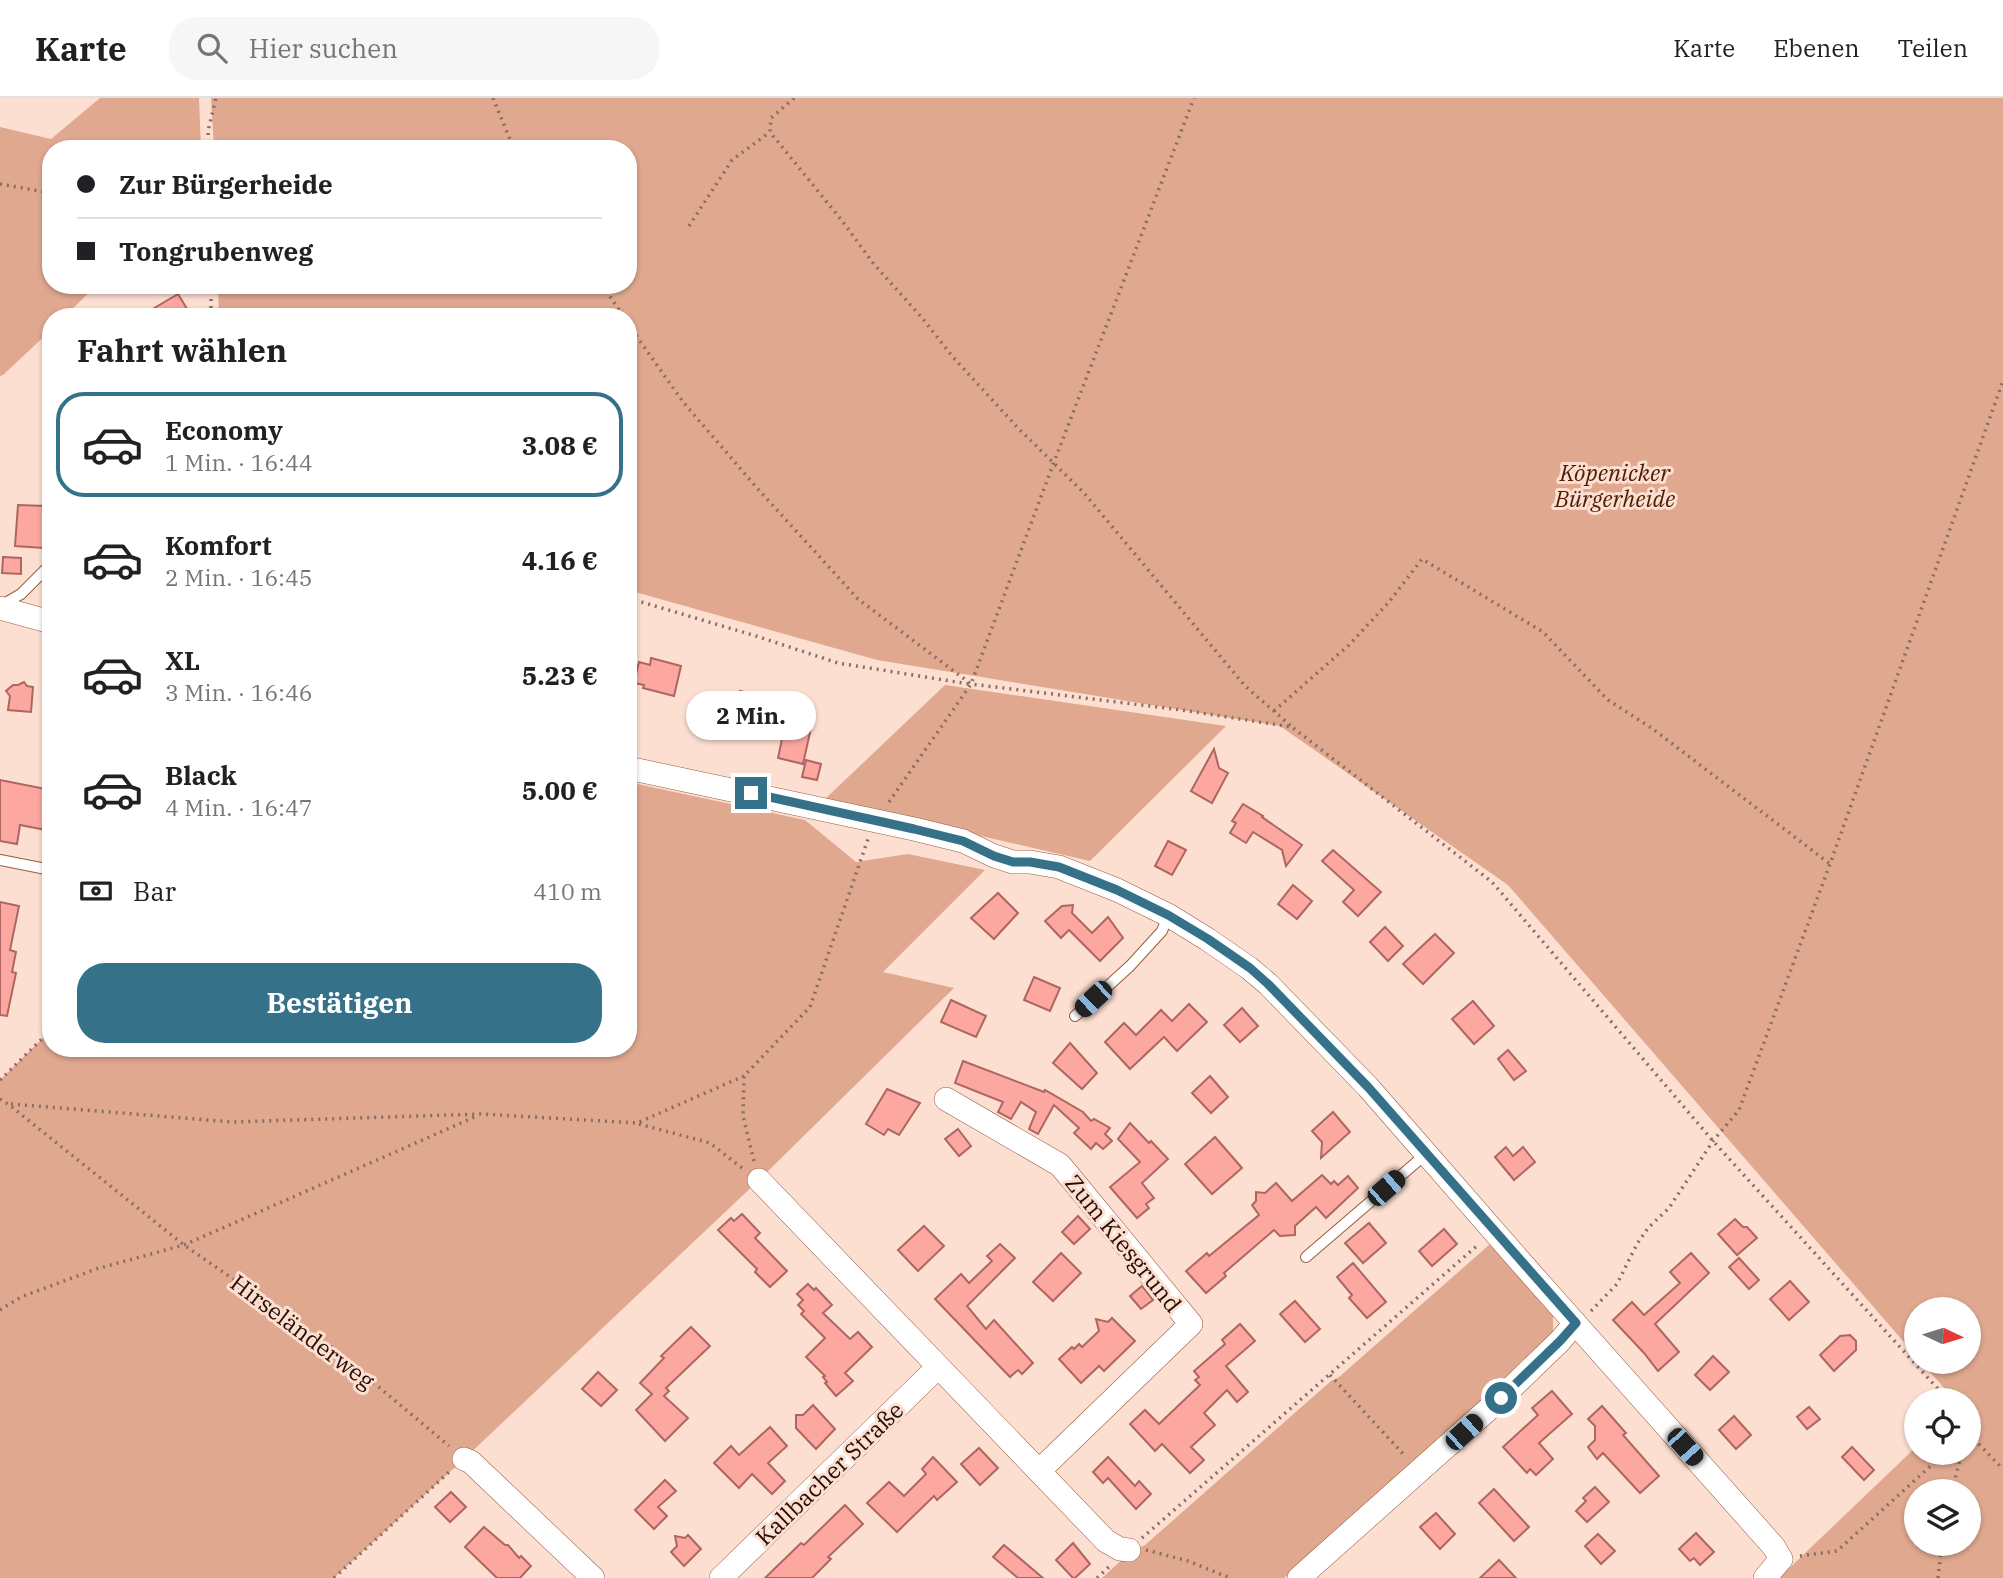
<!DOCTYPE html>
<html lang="de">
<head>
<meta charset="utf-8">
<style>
  :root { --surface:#fff; --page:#f6f6f6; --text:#202124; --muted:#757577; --line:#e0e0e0; --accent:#357289 }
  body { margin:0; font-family:"IBM Plex Serif",serif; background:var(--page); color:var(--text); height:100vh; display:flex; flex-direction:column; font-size:26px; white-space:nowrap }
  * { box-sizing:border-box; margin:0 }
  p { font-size:23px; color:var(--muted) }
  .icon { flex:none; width:38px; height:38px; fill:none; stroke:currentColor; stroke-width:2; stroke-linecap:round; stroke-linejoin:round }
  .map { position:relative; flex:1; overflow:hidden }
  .side { position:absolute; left:42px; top:210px; width:595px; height:749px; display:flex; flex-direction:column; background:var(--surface); border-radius:28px; box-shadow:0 2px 5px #0004 }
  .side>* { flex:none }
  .banner { position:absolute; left:42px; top:42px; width:595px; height:154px; border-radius:28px; box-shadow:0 2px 5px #0004; display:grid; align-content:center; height:154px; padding:0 35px; background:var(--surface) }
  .needle { width:46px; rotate:94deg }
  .tools { position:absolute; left:1904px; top:1199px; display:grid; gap:14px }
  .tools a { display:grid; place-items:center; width:77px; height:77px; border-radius:50%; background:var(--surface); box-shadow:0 2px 5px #0004; font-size:35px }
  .end { position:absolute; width:32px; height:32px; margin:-16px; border:9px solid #357289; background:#fff; box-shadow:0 0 0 4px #fff }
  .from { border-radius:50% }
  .bubble { position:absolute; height:49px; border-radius:24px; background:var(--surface); box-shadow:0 2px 5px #0004; font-size:23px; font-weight:800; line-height:49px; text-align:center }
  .car { position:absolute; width:21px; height:42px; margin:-21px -10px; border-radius:9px; box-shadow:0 0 5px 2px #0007; background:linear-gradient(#222 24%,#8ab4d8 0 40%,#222 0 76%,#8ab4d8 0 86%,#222 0) }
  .banner b { display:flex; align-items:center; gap:24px; height:66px; font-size:26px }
  .banner b+b { border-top:2px solid var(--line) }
  .banner i { width:18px; height:18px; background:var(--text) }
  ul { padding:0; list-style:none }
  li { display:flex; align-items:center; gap:21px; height:105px; margin:0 14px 10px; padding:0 21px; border:4px solid transparent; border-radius:28px }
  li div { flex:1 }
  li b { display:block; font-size:26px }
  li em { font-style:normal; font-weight:800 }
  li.selected { border-color:var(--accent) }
  li>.icon { width:63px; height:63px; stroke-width:1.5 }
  h2 { padding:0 35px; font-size:32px; line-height:84px }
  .pay { display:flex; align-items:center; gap:18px; height:77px; padding:0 35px; font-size:26px }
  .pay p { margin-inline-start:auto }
  .cta { display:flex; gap:14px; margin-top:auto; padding:14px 35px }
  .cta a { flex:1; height:80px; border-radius:28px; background:var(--accent); color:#fff; font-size:28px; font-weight:800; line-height:80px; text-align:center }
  header { display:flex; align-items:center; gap:42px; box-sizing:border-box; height:98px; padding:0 35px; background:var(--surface); border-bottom:2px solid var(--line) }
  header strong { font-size:33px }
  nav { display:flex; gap:38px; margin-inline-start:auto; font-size:24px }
  .search { width:490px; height:63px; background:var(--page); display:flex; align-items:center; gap:18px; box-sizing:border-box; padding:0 24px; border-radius:28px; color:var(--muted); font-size:26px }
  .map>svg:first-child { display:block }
  .green { fill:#dfa88f; fill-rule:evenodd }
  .building { fill:#fca79f; stroke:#ad6660; stroke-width:2 }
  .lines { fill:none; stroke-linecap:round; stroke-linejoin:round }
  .lane-casing { stroke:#9a5b3e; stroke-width:12 }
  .street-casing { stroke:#9a5b3e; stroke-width:24 }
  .path { stroke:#896d62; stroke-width:3.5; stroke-dasharray:2 5; stroke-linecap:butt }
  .lane { stroke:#fff; stroke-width:10 }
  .street { stroke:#fff; stroke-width:23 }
  .route { stroke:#357289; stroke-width:9 }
  .labels { text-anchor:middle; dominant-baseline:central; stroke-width:6; stroke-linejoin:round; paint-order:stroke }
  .park-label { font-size:23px; font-style:italic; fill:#4c1d04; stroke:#fddfd2 }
  .street-label { font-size:23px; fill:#270e04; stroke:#fddfd2 }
</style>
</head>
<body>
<header>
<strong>Karte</strong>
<div class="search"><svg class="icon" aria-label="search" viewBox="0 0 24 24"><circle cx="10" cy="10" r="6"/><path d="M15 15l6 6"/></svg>Hier suchen</div>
<nav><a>Karte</a><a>Ebenen</a><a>Teilen</a></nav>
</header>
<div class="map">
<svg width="2003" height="1480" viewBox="0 0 2003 1480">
  <rect width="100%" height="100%" fill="#fddfd2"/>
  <!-- green -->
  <g class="green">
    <path d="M100,0H199L201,51H51V187H97L64,219H51V232L3,277L0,278V29L51,41Z"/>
    <path d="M211,0H2003V1480H1779L1916,1349V1354H1969V1302H1955L1921,1264H1969V1211H1916V1258L1508,787L1280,628L877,562L628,492V219H219L218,187H628V51H214ZM1916,1393H1969V1446H1916Z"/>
    <path d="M945,587L1226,628L1090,763L824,702Z"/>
    <path d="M628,684L805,722L856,764L908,756L985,772L883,874L954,890L759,1082L464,1361L334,1480H0V982L51,932V950H628Z"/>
    <path d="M1497,1140L1553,1215V1233L1534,1255L1489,1298L1284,1480H1102L1129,1455L1145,1447L1331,1283L1339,1279Z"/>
  </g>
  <!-- building -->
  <g class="building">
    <path d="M178,196L192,219H139Z"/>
    <path d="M18,407L45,408L43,450L15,448Z"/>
    <path d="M3,459L21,460V476L2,475Z"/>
    <path d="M651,560L681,568L674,598L643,590L644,587L634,585L639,564L650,567Z"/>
    <path d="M24,584L27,588L33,589L31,614L8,612L10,598L6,593L13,587H18Z"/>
    <path d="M740,593L765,599L761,619L811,630L803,666L778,660L782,641L751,635L747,640L744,633L731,631Z"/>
    <path d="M1214,651L1219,670L1228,675L1212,705L1191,693Z"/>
    <path d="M806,662L821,666L817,682L802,679Z"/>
    <path d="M0,682L51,692V733L20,727L17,746L0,743Z"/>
    <path d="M1243,706L1263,718L1262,719L1302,747L1286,768L1282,752L1253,734L1246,745L1230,735L1236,725L1232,723Z"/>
    <path d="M1168,743L1186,752L1172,777L1155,768Z"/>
    <path d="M1333,752L1381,794L1358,818L1343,804L1354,792L1322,763Z"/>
    <path d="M1293,787L1312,803L1297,821L1278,806Z"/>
    <path d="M998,795L1018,815L994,841L971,820Z"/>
    <path d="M0,804L19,808L10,852L16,854L12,874L16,875L7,918L0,917Z"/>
    <path d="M1073,807L1072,815L1092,835L1108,819L1123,840L1100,863L1069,832L1061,840L1045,823L1062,808Z"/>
    <path d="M1385,829L1403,848L1388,863L1370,844Z"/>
    <path d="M1435,836L1454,855L1423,886L1403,866Z"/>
    <path d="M1034,879L1060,890L1050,913L1024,902Z"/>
    <path d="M951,902L986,918L976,939L941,924Z"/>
    <path d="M1473,903L1494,928L1474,946L1452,921Z"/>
    <path d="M1189,906L1207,924L1177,953L1164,939L1130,971L1105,944L1124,925L1136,937L1161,912L1172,923Z"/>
    <path d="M1242,910L1258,928L1240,944L1224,927Z"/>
    <path d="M1070,945L1097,975L1082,991L1053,965Z"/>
    <path d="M1508,952L1526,973L1514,982L1498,961Z"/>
    <path d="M963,963L1044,994L1045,992L1083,1014L1091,1023L1094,1021L1110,1030L1105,1036L1112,1043L1103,1051L1096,1045L1091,1051L1074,1035L1079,1030L1054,1007L1038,1036L1029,1031L1036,1014L1021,1004L1011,1021L998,1014L1003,1004L955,985Z"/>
    <path d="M1210,978L1228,999L1211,1015L1192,995Z"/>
    <path d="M887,991L920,1005L899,1037L888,1031L884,1037L866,1026Z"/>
    <path d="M1333,1014L1350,1034L1321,1060L1322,1044L1312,1033Z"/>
    <path d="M1130,1025L1149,1045L1151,1043L1168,1061L1142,1085L1154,1100L1146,1106L1149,1110L1137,1120L1110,1089L1140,1064L1118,1041Z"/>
    <path d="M958,1031L971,1048L959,1058L945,1041Z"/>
    <path d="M1215,1039L1242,1070L1212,1096L1185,1066Z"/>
    <path d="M1506,1049L1513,1058L1523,1049L1535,1064L1514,1082L1495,1059Z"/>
    <path d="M1322,1077L1331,1086L1334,1083L1338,1087L1348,1078L1358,1090L1326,1120L1316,1109L1295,1128V1137L1280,1138L1274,1132L1224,1175L1226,1178L1206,1195L1186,1173L1207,1155L1209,1158L1259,1117L1252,1107L1256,1103V1094L1265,1095L1276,1085L1292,1103Z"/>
    <path d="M742,1116L760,1135L755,1140L787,1173L770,1189L755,1174L757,1171L718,1132L731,1120L734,1123Z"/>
    <path d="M1078,1118L1090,1131L1074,1146L1062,1134Z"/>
    <path d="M1735,1121L1743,1129H1747L1757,1140L1737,1157L1718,1136Z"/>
    <path d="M1369,1125L1386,1145L1363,1165L1345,1145Z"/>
    <path d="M924,1128L944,1148L918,1173L898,1152Z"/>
    <path d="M1444,1131L1457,1146L1432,1168L1419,1153Z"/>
    <path d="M1000,1146L1015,1160L967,1208L986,1231L994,1222L1033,1265L1022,1276L1018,1272L1010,1279L935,1201L961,1176L969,1185L992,1163L987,1158Z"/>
    <path d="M1061,1155L1081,1175L1053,1203L1033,1184Z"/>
    <path d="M1691,1155L1709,1175L1655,1226L1679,1254L1658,1273L1644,1255L1613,1222L1632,1204L1644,1217L1680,1185L1670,1174Z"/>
    <path d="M1739,1160L1759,1182L1749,1191L1729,1169Z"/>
    <path d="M1353,1165L1386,1204L1367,1220L1349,1200L1352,1197L1337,1179Z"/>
    <path d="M1790,1183L1809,1204L1789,1222L1770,1201Z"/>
    <path d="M808,1186L814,1192L816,1190L832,1207L823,1215L850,1241L858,1234L872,1249L845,1275L853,1283L836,1298L825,1285L827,1284L823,1279L825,1278L806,1259L825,1240L801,1216L804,1213L798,1207L803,1202L797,1196Z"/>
    <path d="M1142,1188L1153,1202L1141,1211L1130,1198Z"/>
    <path d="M1295,1203L1320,1231L1305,1244L1280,1216Z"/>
    <path d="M1112,1220L1135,1243L1104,1273L1099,1268L1081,1285L1059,1261L1072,1249L1074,1251L1079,1246L1082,1249L1099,1233L1096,1221L1108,1224Z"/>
    <path d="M1240,1226L1255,1243L1226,1268L1248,1294L1237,1304L1227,1292L1204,1315L1215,1327L1191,1349L1204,1362L1190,1375L1162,1346L1155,1353L1130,1326L1145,1312L1159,1326L1200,1287L1195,1282L1199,1279L1194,1273L1225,1246L1222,1242Z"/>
    <path d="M691,1229L710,1248L666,1290L669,1293L664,1298L688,1320L665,1343L636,1312L652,1296L640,1285L664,1260L661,1258Z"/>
    <path d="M1850,1237L1856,1243V1252L1834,1273L1820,1257L1840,1238Z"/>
    <path d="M1713,1258L1729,1274L1710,1292L1695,1277Z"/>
    <path d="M598,1274L617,1292L601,1308L582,1291Z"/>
    <path d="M1552,1293L1572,1316L1539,1345L1553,1361L1536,1377L1530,1371L1527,1375L1503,1349L1538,1317L1532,1310Z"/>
    <path d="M813,1307L835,1331L816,1351L796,1330V1317H803Z"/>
    <path d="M1602,1308L1626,1335L1623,1337L1659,1378L1640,1395L1603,1355L1597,1361L1588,1349L1595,1342V1328L1588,1321Z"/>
    <path d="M1809,1309L1820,1321L1807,1331L1797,1319Z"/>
    <path d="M1734,1318L1751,1337L1736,1351L1719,1332Z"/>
    <path d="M770,1329L787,1348L768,1365L785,1383L772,1396L752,1376L739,1390L714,1365L731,1348L739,1357Z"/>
    <path d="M1852,1349L1874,1372L1864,1382L1842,1359Z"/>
    <path d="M979,1350L998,1370L980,1387L961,1366Z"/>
    <path d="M933,1359L957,1384L937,1402L934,1398L897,1434L867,1405L889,1384L904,1398L926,1376L922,1371Z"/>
    <path d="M1108,1359L1135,1388L1139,1383L1151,1396L1136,1411L1108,1380L1103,1385L1093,1374Z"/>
    <path d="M665,1382L676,1393L658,1409L667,1418L654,1431L635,1412Z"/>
    <path d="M1595,1389L1609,1404L1587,1424L1576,1413L1586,1403L1583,1400Z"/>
    <path d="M1494,1391L1529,1429L1514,1443L1479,1405Z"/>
    <path d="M451,1394L466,1409L450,1424L435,1409Z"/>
    <path d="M845,1407L863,1426L828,1459L831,1461L812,1480H765L801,1445L804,1447Z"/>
    <path d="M1436,1415L1455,1436L1440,1451L1420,1429Z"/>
    <path d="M484,1429L505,1447H508L519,1460L521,1458L531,1468L520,1480H497L465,1449Z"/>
    <path d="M1696,1435L1714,1454L1700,1467L1694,1460L1690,1463L1679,1451Z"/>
    <path d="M1598,1436L1615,1453L1601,1466L1585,1448Z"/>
    <path d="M688,1437L701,1451L684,1468L671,1454L677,1448L675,1438L685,1440Z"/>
    <path d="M1073,1445L1090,1466L1075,1480H1073L1056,1462Z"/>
    <path d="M1004,1447L1043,1480H1018L993,1459Z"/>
    <path d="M1499,1462L1516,1480H1480Z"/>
  </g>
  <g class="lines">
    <!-- lane casing -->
    <g class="lane-casing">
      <g id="lane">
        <path d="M2,507L21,496L51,466"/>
        <path d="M0,762L51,772"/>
        <path d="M1075,918L1130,868L1162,833L1168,817"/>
        <path d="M1306,1159L1426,1056"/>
      </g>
    </g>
    <!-- street casing -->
    <g class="street-casing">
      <g id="street">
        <path d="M0,510L51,524"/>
        <path d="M628,670L914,731L963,743L994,758L1013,764H1030L1059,769L1117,792L1168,817L1207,841L1249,870L1268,886L1368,989L1526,1170L1774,1449L1781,1461L1765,1480"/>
        <path d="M946,1001L1060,1067L1191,1226L1039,1373"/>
        <path d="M759,1082L1106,1443L1120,1451L1129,1452"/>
        <path d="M464,1361L471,1364L593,1480"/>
        <path d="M721,1480L938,1269"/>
        <path d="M1299,1480L1501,1300L1560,1243L1575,1225"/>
      </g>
    </g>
    <!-- path -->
    <g class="path">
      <path d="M493,0L514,51"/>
      <path d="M794,0L771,20L770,34L843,124L873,165L923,221L952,258L1018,330L1084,395L1245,588L1291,628"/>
      <path d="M209,51L208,33L216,0"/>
      <path d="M0,86L51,95"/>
      <path d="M689,128L732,62L770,34"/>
      <path d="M211,187V219"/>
      <path d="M602,187L624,219"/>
      <path d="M628,226L683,304L757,390L858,501L971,586L1182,612L1292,629L1492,784L1713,1043L1948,1302"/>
      <path d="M628,500L756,538L838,565L969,586"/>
      <path d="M1274,613L1349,547L1389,504L1422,461L1543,534L1608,602L1653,631L1830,766"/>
      <path d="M889,704L971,586L1054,364L1194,0"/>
      <path d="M0,982L51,932"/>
      <path d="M0,1001L8,1006L184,1147L330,1248L449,1348"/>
      <path d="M11,1006L232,1024L481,1016L637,1025L744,978"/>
      <path d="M639,1026L710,1045L742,1070"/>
      <path d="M754,1063L743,1018L744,978L810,909L868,741"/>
      <path d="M0,1212L21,1199L96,1171L184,1147L477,1018"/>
      <path d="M1591,1213L1617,1186L1637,1146L1648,1130L1669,1110L1713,1043L1739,1012L1830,766L2003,283"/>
      <path d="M1330,1277L1406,1359"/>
      <path d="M1969,1336L2003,1371"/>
      <path d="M1952,1393L1962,1354"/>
      <path d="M1142,1440L1479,1146"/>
      <path d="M1146,1452L1188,1463L1230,1480"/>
      <path d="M1800,1458L1837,1453L1946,1354"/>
      <path d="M334,1480L449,1374"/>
      <path d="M1097,1480L1110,1468"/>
      <path d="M1938,1480L1942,1446"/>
    </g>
    <!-- lane -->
    <use href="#lane" class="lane"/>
    <!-- street -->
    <use href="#street" class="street"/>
  </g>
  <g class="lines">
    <!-- route -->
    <path class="route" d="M751,695L914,731L963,743L994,758L1013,764H1030L1059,769L1117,792L1168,817L1208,841L1250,870L1268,886L1368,989L1576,1225L1560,1243L1501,1300"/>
  </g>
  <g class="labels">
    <!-- park labels -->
    <g class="park-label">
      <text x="1615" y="374">Köpenicker<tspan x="1615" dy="26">Bürgerheide</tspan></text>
    </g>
    <!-- street labels -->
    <g class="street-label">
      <text transform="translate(1124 1145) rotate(51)">Zum Kiesgrund</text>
      <text transform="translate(303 1233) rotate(37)">Hirseländerweg</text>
      <text transform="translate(829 1375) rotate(-44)">Kallbacher Straße</text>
    </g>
  </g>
</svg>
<div class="tools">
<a><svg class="needle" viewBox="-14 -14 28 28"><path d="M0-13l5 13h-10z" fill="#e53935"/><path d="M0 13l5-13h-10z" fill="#757577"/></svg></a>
<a><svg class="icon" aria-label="locate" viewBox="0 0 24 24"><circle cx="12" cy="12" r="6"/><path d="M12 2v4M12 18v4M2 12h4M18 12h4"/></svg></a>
<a><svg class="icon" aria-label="layers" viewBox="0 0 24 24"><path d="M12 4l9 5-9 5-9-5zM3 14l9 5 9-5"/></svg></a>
</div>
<i class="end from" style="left:1501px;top:1300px"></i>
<i class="end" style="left:751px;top:695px"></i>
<div class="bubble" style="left:686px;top:593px;width:130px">2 Min.</div>
<i class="car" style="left:1093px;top:901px;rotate:227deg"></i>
<i class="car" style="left:1386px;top:1090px;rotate:49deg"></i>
<i class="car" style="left:1464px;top:1334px;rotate:48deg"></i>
<i class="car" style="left:1685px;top:1349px;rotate:138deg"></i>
<div class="banner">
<b><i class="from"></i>Zur Bürgerheide</b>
<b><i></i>Tongrubenweg</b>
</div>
<section class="side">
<h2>Fahrt wählen</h2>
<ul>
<li class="selected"><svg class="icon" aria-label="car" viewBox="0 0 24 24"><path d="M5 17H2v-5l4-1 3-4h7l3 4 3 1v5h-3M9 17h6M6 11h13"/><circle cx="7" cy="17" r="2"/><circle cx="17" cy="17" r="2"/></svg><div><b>Economy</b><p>1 Min. · 16:44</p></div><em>3.08 €</em></li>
<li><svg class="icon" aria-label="car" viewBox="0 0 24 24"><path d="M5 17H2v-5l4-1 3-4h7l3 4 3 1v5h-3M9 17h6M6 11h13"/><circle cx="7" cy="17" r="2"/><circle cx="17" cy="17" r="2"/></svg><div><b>Komfort</b><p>2 Min. · 16:45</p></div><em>4.16 €</em></li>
<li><svg class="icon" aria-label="car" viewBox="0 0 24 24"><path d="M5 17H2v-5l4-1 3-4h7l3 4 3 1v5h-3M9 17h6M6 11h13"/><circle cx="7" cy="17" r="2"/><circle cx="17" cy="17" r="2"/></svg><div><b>XL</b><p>3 Min. · 16:46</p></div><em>5.23 €</em></li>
<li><svg class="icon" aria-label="car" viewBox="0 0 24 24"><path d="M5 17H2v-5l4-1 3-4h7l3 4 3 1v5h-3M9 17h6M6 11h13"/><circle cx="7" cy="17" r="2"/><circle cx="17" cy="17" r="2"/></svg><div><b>Black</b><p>4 Min. · 16:47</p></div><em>5.00 €</em></li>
</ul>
<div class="pay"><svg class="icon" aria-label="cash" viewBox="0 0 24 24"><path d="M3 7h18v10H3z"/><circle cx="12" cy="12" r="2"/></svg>Bar<p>410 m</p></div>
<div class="cta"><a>Bestätigen</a></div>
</section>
</div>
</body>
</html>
